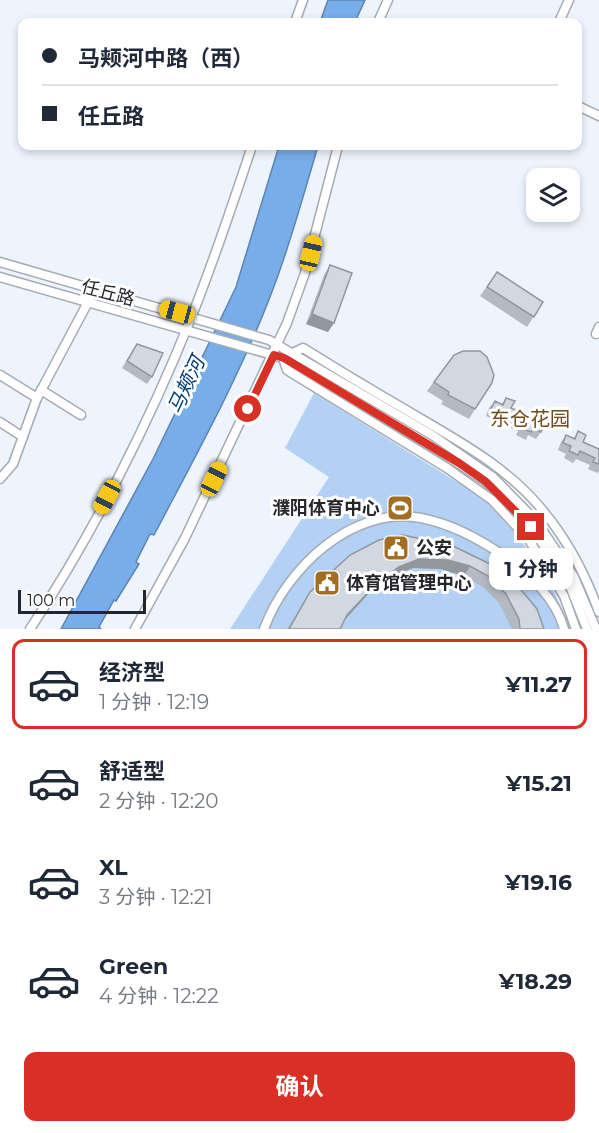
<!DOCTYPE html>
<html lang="zh">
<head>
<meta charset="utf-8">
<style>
  :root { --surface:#fff; --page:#f2f2f3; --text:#1f2937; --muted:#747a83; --line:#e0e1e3; --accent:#d93025 }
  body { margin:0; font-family:Montserrat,"Noto Sans SC",sans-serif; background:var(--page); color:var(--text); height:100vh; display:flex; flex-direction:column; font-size:22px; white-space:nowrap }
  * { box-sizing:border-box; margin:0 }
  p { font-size:20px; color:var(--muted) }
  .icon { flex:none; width:33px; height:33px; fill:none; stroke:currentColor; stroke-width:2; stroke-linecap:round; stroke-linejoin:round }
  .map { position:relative; height:629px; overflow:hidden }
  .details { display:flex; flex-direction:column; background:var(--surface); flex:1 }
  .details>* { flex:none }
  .banner { position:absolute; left:18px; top:18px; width:564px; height:132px; border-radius:12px; box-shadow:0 3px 9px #0003; display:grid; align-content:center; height:132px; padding:0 24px; background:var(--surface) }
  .controls { position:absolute; left:526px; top:168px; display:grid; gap:12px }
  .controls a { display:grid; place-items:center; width:54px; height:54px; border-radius:12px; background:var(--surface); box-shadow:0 3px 9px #0003; font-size:30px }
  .scale { position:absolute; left:18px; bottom:15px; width:128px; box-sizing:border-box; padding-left:6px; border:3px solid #24262a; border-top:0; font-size:16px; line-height:21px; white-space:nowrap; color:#24262a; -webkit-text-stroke:4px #fff; paint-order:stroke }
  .end { position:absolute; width:27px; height:27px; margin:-14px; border:8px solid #d93025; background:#fff; box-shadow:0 0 0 3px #fff }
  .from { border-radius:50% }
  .bubble { position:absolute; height:42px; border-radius:12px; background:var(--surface); box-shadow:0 3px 9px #0003; font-size:20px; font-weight:700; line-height:42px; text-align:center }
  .car { position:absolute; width:18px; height:36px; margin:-18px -9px; border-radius:8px; box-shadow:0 0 4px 2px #0007; background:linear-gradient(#f5c518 24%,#345 0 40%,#f5c518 0 76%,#345 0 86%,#f5c518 0) }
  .banner b { display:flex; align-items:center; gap:21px; height:57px; font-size:22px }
  .banner b+b { border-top:2px solid var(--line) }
  .banner i { width:15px; height:15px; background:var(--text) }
  ul { padding:10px 0 0; list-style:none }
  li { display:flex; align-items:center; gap:18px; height:90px; margin:0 12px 9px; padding:0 12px; border:3px solid transparent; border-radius:12px }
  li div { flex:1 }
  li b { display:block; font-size:22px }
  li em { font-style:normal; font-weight:700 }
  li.current { border-color:var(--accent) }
  li>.icon { width:54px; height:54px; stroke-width:1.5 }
  .button { display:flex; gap:12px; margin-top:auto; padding:12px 24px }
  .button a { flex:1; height:69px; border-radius:12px; background:var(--accent); color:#fff; font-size:24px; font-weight:700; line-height:69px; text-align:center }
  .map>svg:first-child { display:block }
  .green { fill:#b2d1f4 }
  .water { fill:#77ade9; stroke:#5e84b0; stroke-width:1.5 }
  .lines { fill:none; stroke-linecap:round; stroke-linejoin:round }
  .minor-casing { stroke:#a4abb4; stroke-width:11 }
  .minor { stroke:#fff; stroke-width:8 }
  .wall { fill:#b4bac2 }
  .shaded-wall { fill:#92979e }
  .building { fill:#d1d8e1; stroke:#92979e; stroke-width:1.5 }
  .route { stroke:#d93025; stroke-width:8 }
  .labels { text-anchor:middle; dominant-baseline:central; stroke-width:6; stroke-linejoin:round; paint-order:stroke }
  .street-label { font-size:18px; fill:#24262a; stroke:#fff }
  .poi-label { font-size:18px; font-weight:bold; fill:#24262a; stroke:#fff; text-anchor:start }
  .water-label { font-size:20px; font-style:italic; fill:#003d73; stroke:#fff }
  .neighbourhood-label { font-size:20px; fill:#724e1d; stroke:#fff }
</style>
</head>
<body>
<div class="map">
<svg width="599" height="629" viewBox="0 0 599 629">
  <rect width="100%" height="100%" fill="#edf4fd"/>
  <!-- green -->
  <path class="green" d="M314,393L481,497C522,536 550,577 571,629H230L329,477L285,448Z"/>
  <!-- water -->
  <g class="water">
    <path d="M328,0H365L355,22H320Z"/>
    <path d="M279,146H318C304,193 291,242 273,289C242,372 195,457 154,535L150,534L136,562L139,564L116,601L114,600L99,627L101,629H61L153,459L236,287Z"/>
  </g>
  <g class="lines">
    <!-- minor casing -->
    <g class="minor-casing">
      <g id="minor">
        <path d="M295,22L303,0"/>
        <path d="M378,22L388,0"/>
        <path d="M559,22L569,0"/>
        <path d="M578,106L599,116"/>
        <path d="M0,262L269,340L432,435L493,477L536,521L574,577L596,629"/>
        <path d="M0,277L283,358L427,443L485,481L531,527L568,581L587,629"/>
        <path d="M596,334L599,327"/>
        <path d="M293,353L303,348C335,368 368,388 401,407C451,437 507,465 544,512C568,541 586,576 599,612"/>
        <path d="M283,358L287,370L447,468L492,500L529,540L564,596L576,629"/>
        <path d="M0,375L37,398"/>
        <path d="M41,390L81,415"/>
        <path d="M0,422L23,437"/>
        <path d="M0,479L13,464L37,398L95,289"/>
        <path d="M30,629C92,536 150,421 191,318C214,261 233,203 252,146"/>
        <path d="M135,629L185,538L287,323L305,273L338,146"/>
        <path d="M264,629C286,569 352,505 421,518C452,524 483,541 508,559C532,577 556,599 564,629"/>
      </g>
    </g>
    <!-- minor -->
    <use href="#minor" class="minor"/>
  </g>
  <!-- wall -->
  <g class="wall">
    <path d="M330,265L328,332L306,324L324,275Z"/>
    <path d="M497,272L543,302L527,327L480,296Z"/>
    <path d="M137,344L152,377L147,384L122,368Z"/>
    <path d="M454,355L475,409L469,419L441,404L443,401L427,391Z"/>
    <path d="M506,398L511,408L527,415L531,409L541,432L536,439L528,435L526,440L516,435L518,431L504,425L502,429L492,425L495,420L486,416L489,408L495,401L502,404Z"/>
    <path d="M578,431L583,442L599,449V471L597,473L588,469L590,465L576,459L573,463L564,458L566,454L558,450L561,442L566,435L574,438Z"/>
    <path d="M350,555L488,563L544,629H512L499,603L483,587L464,576L441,569L413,568L392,576L371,591L344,620L340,629H287L310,592Z"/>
  </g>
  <!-- shaded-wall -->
  <g class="shaded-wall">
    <path d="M312,314L334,323L328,332L306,324Z"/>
    <path d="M419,559L448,560L470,566L464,576L441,569L413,568L392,576L371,591L341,624L347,615L378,582L399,567Z"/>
  </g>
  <!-- building -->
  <g class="building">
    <path d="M330,265L352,273L334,323L312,314Z"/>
    <path d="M497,272L543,302L534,317L487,287Z"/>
    <path d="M137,344L163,353L152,377L127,361Z"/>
    <path d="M463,351H480L487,357L494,375L492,383L475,409L448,395L449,392L434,382L454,355Z"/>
    <path d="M506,398L515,401L511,408L528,416L531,409L539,413L536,420L545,424L541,432L533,428L531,432L521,428L523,424L508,417L507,422L498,417L500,413L491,409L495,401L503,405Z"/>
    <path d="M578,431L586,435L583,442L599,449V464L593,462L595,458L580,451L578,455L569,451L571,446L563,443L566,435L575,439Z"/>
    <path d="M403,535L453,546L488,563L517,585L537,609L544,629H520L519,619L506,594L490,577L470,566L448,560L419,559L399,567L378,582L347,615L340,629H289L310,592L350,555L379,540Z"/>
  </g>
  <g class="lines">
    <!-- route -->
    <path class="route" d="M248,409L274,355L284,358L459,463L485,481L531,527"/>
  </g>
  <!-- icons -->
  <defs>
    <g id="stadium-square" transform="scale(1.35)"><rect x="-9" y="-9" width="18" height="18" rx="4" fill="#a16e24" stroke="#fff"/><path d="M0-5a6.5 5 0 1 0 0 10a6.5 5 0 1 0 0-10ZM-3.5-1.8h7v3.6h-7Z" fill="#fff"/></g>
    <g id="civic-square" transform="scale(1.35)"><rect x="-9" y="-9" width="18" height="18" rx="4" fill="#a16e24" stroke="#fff"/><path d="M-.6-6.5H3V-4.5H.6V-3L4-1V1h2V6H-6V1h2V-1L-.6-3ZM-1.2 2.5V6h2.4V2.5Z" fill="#fff"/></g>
  </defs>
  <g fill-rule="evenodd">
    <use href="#stadium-square" x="400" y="508"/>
    <use href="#civic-square" x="396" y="548"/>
    <use href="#civic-square" x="327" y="583"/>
  </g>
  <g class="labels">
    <!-- street labels -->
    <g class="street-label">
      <text transform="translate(108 293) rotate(15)">任丘路</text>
    </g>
    <!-- poi labels -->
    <g class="poi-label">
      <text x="380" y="508" text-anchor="end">濮阳体育中心</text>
      <text x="416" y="548">公安</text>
      <text x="346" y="583">体育馆管理中心</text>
    </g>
    <!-- water labels -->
    <g class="water-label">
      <text transform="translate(186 385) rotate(-65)">马颊河</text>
    </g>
    <!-- neighbourhood labels -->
    <g class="neighbourhood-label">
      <text x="530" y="419">东仓花园</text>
    </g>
  </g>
</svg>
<div class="controls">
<a><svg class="icon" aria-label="layers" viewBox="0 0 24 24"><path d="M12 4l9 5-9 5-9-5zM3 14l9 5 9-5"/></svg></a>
</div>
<div class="scale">100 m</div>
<i class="end from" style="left:248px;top:409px"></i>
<i class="end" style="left:531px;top:527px"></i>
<div class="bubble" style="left:489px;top:548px;width:84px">1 分钟</div>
<i class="car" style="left:311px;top:253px;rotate:13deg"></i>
<i class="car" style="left:177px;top:312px;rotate:285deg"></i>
<i class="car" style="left:214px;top:479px;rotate:26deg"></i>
<i class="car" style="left:107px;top:497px;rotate:208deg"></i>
<div class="banner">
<b><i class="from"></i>马颊河中路（西）</b>
<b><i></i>任丘路</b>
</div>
</div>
<section class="details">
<ul>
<li class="current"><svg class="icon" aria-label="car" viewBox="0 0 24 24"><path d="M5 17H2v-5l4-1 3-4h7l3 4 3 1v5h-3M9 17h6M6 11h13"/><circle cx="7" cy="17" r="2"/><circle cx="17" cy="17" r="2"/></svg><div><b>经济型</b><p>1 分钟 · 12:19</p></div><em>¥11.27</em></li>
<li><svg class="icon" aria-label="car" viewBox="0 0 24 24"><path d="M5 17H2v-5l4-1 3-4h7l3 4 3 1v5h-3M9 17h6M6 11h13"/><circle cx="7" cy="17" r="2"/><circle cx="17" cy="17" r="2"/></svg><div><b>舒适型</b><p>2 分钟 · 12:20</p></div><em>¥15.21</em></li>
<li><svg class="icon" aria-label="car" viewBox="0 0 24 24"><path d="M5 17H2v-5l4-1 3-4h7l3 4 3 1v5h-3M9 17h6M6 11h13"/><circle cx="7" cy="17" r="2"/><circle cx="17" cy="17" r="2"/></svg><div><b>XL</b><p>3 分钟 · 12:21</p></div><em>¥19.16</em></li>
<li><svg class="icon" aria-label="car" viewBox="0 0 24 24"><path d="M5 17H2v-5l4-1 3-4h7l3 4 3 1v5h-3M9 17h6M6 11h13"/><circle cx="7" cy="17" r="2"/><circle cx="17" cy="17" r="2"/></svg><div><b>Green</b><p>4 分钟 · 12:22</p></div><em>¥18.29</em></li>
</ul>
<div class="button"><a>确认</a></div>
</section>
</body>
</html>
